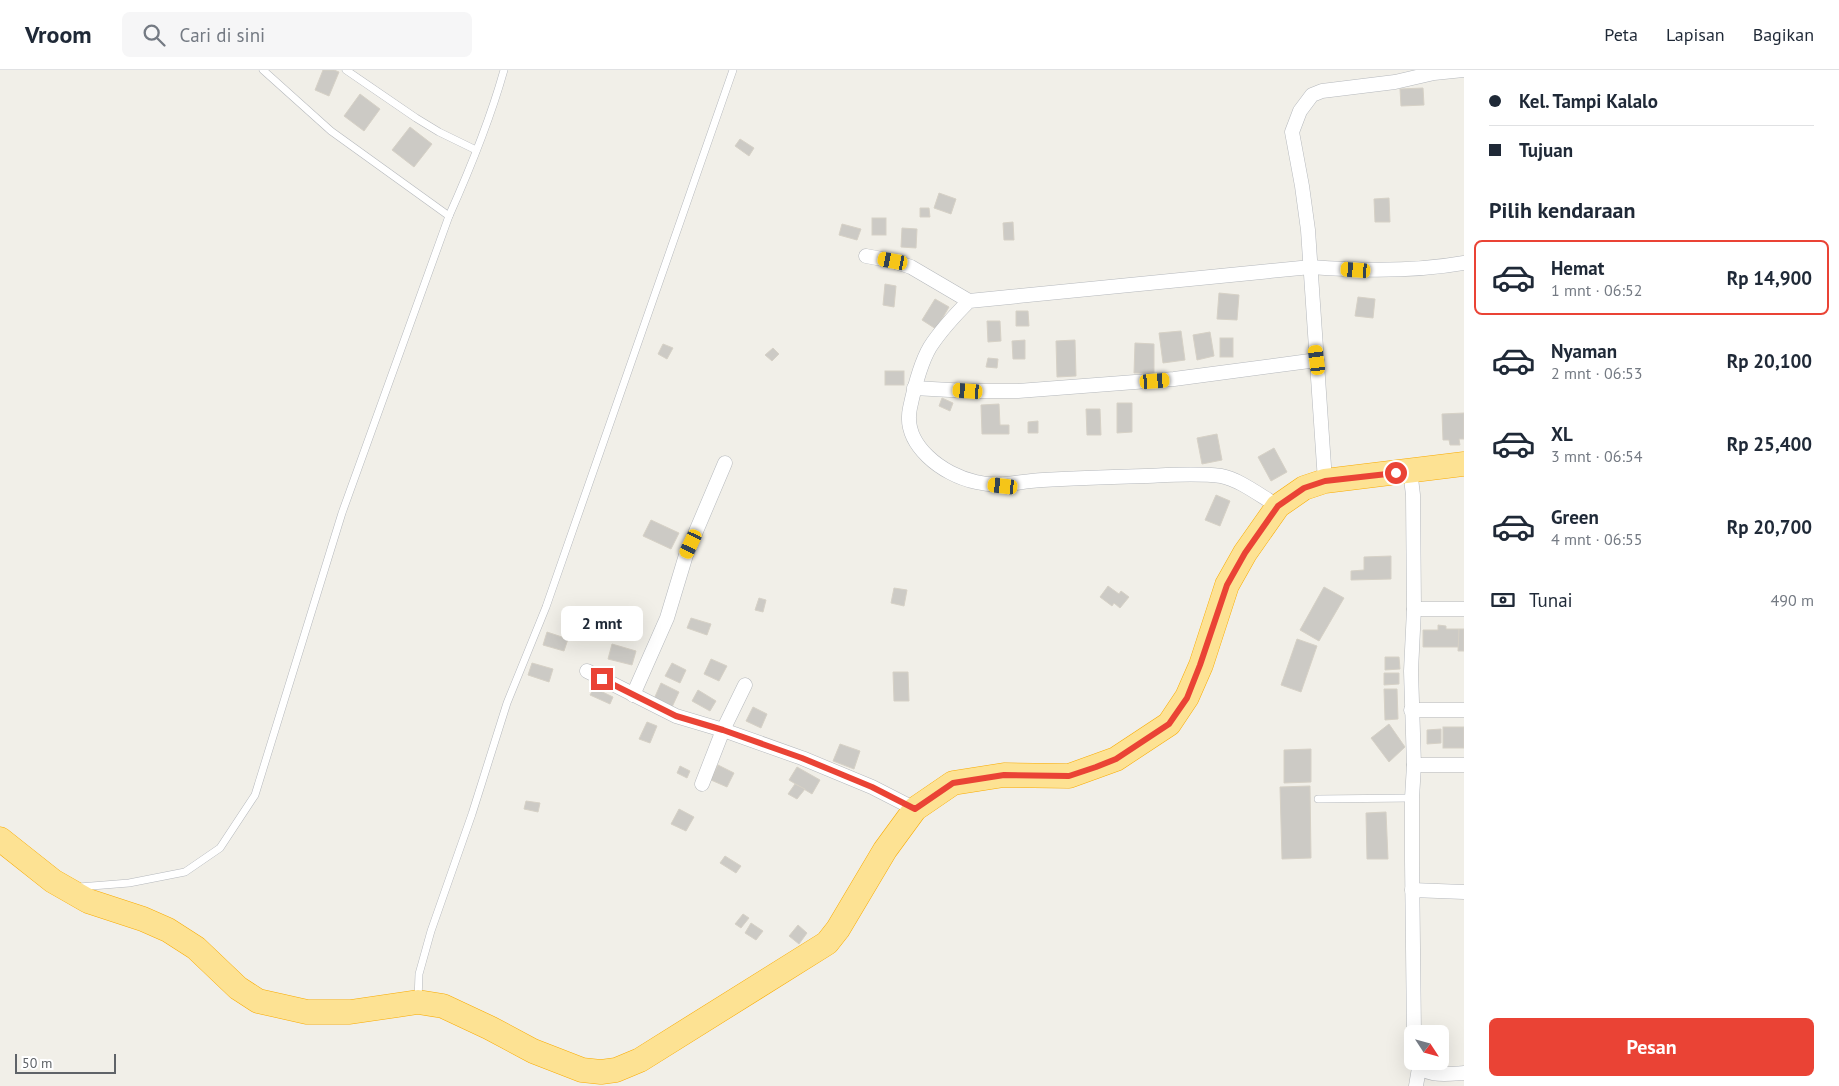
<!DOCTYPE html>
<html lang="id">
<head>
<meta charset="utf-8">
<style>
  :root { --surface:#fff; --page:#f6f6f7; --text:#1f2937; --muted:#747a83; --line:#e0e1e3; --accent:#ea4335 }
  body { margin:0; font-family:"PT Sans",sans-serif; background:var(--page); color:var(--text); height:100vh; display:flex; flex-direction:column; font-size:19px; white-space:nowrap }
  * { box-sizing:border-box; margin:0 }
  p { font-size:16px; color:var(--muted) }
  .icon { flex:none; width:28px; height:28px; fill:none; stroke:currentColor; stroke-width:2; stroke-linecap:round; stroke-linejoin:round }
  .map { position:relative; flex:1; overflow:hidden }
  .panel { display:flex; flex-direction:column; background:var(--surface); width:375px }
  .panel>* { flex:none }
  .guide { display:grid; align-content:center; height:110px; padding:0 25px; background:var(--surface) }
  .needle { width:32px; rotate:126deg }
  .tools { position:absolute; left:1404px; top:955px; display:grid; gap:10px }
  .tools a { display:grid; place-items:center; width:45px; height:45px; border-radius:8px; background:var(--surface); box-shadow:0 5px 20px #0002; font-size:25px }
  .scale { position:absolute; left:15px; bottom:12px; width:101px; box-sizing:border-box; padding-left:5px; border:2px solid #5f6368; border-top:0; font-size:14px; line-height:18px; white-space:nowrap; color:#5f6368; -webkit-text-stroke:4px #fff; paint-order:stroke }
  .end { position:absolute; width:22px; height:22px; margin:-11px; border:6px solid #ea4335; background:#fff; box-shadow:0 0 0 2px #fff }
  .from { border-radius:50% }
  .bubble { position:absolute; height:35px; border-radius:8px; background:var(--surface); box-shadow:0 5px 20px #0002; font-size:16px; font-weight:700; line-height:35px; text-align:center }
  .car { position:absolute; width:15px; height:30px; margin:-15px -8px; border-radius:6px; box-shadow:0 0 4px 1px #0007; background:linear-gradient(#f5c518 24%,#345 0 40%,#f5c518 0 76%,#345 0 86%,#f5c518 0) }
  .guide b { display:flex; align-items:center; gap:18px; height:48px; font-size:19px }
  .guide b+b { border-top:1px solid var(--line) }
  .guide i { width:12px; height:12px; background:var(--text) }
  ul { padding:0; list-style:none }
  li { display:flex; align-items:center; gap:15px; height:75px; margin:0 10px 8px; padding:0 15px; border:2px solid transparent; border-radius:8px }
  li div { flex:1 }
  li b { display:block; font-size:19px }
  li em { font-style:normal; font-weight:700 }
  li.on { border-color:var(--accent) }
  li>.icon { width:45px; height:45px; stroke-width:1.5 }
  h2 { padding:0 25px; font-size:22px; line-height:60px }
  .pay { display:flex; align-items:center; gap:12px; height:55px; padding:0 25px; font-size:19px }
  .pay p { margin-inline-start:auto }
  .primary-button { display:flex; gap:10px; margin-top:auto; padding:10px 25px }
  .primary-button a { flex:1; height:58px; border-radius:8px; background:var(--accent); color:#fff; font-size:20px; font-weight:700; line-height:58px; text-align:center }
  header { display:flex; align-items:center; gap:30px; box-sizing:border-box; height:70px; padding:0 25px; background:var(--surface); border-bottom:1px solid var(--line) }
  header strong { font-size:24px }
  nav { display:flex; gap:28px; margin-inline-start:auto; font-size:18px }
  .search { width:350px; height:45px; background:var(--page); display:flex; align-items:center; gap:12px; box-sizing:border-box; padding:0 18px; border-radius:8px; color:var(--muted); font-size:19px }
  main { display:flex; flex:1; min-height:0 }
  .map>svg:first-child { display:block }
  .building { fill:#cccac5; stroke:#d6d1c6 }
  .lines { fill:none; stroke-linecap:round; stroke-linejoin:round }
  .lane-casing { stroke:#b5b8bc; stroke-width:8 }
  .street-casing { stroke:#b5b8bc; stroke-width:15 }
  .highway-casing { stroke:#f9ab00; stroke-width:25 }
  .lane { stroke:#fff; stroke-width:7 }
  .street { stroke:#fff; stroke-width:14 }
  .highway { stroke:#fde293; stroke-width:24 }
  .route { stroke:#ea4335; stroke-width:6 }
</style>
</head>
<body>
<header>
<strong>Vroom</strong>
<div class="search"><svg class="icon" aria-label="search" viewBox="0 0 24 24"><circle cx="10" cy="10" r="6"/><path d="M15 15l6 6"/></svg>Cari di sini</div>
<nav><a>Peta</a><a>Lapisan</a><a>Bagikan</a></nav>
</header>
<main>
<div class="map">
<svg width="1464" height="1016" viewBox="0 0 1464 1016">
  <rect width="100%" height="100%" fill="#f1efe8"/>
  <!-- building -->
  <g class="building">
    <path d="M323,0H334L339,2L329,26L315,20Z"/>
    <path d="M1423,18L1424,35L1401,36L1400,19Z"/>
    <path d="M360,24L380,39L364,61L344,46Z"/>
    <path d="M410,57L432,74L414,97L392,80Z"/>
    <path d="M740,69L754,78L749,86L735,76Z"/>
    <path d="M939,123L956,129L951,144L934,138Z"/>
    <path d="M1389,128L1390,152H1375L1374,129Z"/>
    <path d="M920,138H929L930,147H920Z"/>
    <rect x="872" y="148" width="14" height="17"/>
    <path d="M1013,152L1014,170H1004L1003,153Z"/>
    <path d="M842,154L861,159L857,170L839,165Z"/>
    <path d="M902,158L917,159L916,178L901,177Z"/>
    <path d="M885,214L896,216L894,237L883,235Z"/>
    <path d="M1219,223L1239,225L1237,250L1217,249Z"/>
    <path d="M1358,227L1375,229L1373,248L1355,246Z"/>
    <path d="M935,229L949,237L936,259L922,250Z"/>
    <path d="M1016,241H1028L1029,256H1016Z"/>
    <path d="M987,251H1000L1001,271L988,272Z"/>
    <path d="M1181,261L1185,290L1163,293L1159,263Z"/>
    <path d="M1210,262L1214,286L1197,290L1193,265Z"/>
    <rect x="1220" y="268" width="13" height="19"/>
    <path d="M1025,270V289H1013L1012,271Z"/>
    <path d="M1075,270L1076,306L1057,307L1056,271Z"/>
    <path d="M1135,273L1154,274V303H1134Z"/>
    <path d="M663,274L673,278L667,289L658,284Z"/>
    <path d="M773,278L779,284L772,291L765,285Z"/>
    <path d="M988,288L998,289L997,298L986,297Z"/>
    <rect x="885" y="301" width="19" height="14"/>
    <path d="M942,328L953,333L950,341L939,336Z"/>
    <path d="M1117,333H1132V362L1117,363Z"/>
    <path d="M999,334L1000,355H1009V364H982L981,335Z"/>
    <path d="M1086,339H1100L1101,365H1087Z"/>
    <path d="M1464,343V369H1459L1460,375H1450L1449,370H1443L1442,344Z"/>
    <path d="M1038,351V363H1028V352Z"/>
    <path d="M1217,364L1222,390L1202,394L1197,368Z"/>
    <path d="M1274,378L1287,402L1271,411L1258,387Z"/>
    <path d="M1216,425L1230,431L1220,456L1205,450Z"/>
    <path d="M651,450L679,463L671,479L643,466Z"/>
    <path d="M1391,486V509L1351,510V501L1364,500V487Z"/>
    <path d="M1108,516L1119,524L1121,521L1129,527L1120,538L1114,533L1112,536L1100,527Z"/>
    <path d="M1324,517L1344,528L1319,571L1300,560Z"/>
    <path d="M894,518L907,520L904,536L891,533Z"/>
    <path d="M759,528L766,530L763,542L755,540Z"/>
    <path d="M691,548L711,554L707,565L687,558Z"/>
    <path d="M1438,555L1446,556V559H1459V577H1423V560H1438Z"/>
    <path d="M1459,559H1464V581H1458Z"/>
    <path d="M547,562L568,569L564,581L543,575Z"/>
    <path d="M1297,569L1317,576L1301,622L1281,615Z"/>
    <path d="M612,574L636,581L632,595L608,589Z"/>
    <path d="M1385,587H1399L1400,599L1385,600Z"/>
    <path d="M711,589L727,596L719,611L704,604Z"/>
    <path d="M532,593L553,599L549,612L528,605Z"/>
    <path d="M672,593L686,600L680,613L665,606Z"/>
    <path d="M893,602H908L909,631H894Z"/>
    <path d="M1384,603H1399V614L1384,615Z"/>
    <path d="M661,613L679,622L672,637L654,629Z"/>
    <path d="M594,618L613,627L610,634L590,625Z"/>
    <path d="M1384,619H1397L1398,649L1385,650Z"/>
    <path d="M698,620L716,631L710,641L692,631Z"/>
    <path d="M753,637L767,644L761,658L746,651Z"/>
    <path d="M647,652L657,656L650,673L639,669Z"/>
    <path d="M1389,654L1405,677L1389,692L1371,668Z"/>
    <rect x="1443" y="657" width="21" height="21"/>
    <path d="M1441,659V673L1427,674V660Z"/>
    <path d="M840,674L860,681L854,699L833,691Z"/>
    <path d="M1311,679V712L1284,713V680Z"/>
    <path d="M718,695L734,703L727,717L711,710Z"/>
    <path d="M680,696L690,701L687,708L677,703Z"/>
    <path d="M797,697L820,710L812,724L789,710Z"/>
    <path d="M795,714L805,719L797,729L788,724Z"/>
    <path d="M1310,716L1311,788L1282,789L1280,717Z"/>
    <path d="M526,731L540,733L538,742L524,739Z"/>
    <path d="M679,739L694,747L686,761L671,754Z"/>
    <path d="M1386,742L1388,789H1367L1366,743Z"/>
    <path d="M725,786L741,796L736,803L720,793Z"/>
    <path d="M743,844L749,848L741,858L735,854Z"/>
    <path d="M751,853L763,861L756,870L745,863Z"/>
    <path d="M798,855L807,863L799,874L789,866Z"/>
  </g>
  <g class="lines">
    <!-- lane casing -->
    <g class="lane-casing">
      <g id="lane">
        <path d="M263,0L331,61L449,146"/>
        <path d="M346,0L416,48L439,62L476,80"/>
        <path d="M1318,729L1412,728"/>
        <path d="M79,817L129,813L185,802L220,778L255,725L342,443L449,146C470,99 490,50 504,0"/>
        <path d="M418,930L419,904L431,861L472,744L507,633L546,537L733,0"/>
      </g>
    </g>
    <!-- street casing -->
    <g class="street-casing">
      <g id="street">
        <path d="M866,186L893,191L911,197L969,231"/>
        <path d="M914,318L968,321H1018L1174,309L1317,290"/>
        <path d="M1410,400L1413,425L1414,539L1411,601L1414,695L1412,728V791L1414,964"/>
        <path d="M1325,411L1308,160L1302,116L1292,62L1300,41L1312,25L1322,21L1395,12L1434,3L1464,0"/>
        <path d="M1278,436C1262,427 1239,409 1221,406C1196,403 1170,405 1145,406C1111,407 1077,408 1043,410C1019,411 1001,418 976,412C943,405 902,375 910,338C914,319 920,294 930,277C941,260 955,245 969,231L1311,197C1362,201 1414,202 1464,193"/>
        <path d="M1414,539H1464"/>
        <path d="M587,601L676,646L723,660L802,688L872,717L915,739"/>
        <path d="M633,625L667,548L686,485L725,393"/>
        <path d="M1411,640H1464"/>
        <path d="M1414,695H1464"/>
        <path d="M702,714L723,660L745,615"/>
        <path d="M1412,820L1464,822"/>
        <path d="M1415,991C1424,1008 1448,1004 1464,1003"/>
        <path d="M1416,1016L1419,998"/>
      </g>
    </g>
    <!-- highway casing -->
    <g class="highway-casing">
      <path id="highway" d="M0,769L53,811L88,831L143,849L168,860L196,878L238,918L258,931L307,942H350L418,932L443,936L490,958L533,981L582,1000L601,1002L616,1000L640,990L827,873L838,859L885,780L915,739L953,713L1004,705L1069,706L1116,689L1169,654L1187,627L1201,595L1227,515L1245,483L1278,436L1304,418L1325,411L1464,394"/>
    </g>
    <!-- lane -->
    <use href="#lane" class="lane"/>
    <!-- street -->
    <use href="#street" class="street"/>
    <!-- highway -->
    <use href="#highway" class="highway"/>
  </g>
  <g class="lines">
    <!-- route -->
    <path class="route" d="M602,609L676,646L723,660L802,688L872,717L915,739L953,713L1004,705L1069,706L1096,697L1116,689L1169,654L1187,628L1200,595L1227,515L1245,483L1278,436L1304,418L1325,411L1396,403"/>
  </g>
</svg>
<div class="tools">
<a><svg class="needle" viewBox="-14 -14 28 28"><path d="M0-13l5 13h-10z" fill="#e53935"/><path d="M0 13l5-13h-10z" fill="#747a83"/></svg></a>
</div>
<div class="scale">50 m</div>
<i class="end from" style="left:1396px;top:403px"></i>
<i class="end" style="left:602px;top:609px"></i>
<div class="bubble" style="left:561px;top:536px;width:82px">2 mnt</div>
<i class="car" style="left:893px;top:191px;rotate:281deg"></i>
<i class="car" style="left:1356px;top:200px;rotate:274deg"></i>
<i class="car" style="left:1317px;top:290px;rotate:353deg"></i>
<i class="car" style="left:1155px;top:311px;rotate:86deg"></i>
<i class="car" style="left:968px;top:321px;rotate:274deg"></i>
<i class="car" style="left:1003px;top:416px;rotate:276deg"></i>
<i class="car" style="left:691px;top:474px;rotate:205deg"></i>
</div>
<section class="panel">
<div class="guide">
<b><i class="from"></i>Kel. Tampi Kalalo</b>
<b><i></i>Tujuan</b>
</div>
<h2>Pilih kendaraan</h2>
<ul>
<li class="on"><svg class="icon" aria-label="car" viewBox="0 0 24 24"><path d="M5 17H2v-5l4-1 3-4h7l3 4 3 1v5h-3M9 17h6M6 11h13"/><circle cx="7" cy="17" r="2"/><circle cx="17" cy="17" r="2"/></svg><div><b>Hemat</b><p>1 mnt · 06:52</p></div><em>Rp 14,900</em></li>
<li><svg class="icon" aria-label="car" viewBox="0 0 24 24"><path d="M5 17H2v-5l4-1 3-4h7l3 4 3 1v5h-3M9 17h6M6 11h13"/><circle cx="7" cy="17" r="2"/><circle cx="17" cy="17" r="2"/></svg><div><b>Nyaman</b><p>2 mnt · 06:53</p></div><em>Rp 20,100</em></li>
<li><svg class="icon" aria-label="car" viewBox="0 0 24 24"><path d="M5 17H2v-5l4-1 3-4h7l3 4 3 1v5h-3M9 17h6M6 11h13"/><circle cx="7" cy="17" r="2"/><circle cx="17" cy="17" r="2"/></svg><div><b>XL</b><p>3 mnt · 06:54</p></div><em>Rp 25,400</em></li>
<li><svg class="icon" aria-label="car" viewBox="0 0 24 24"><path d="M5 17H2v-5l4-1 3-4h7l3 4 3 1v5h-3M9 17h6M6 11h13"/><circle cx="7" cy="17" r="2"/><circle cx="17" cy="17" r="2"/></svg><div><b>Green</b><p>4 mnt · 06:55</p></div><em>Rp 20,700</em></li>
</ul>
<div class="pay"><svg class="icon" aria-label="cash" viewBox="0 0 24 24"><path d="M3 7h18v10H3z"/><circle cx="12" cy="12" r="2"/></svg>Tunai<p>490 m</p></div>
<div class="primary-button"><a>Pesan</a></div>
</section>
</main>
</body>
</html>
